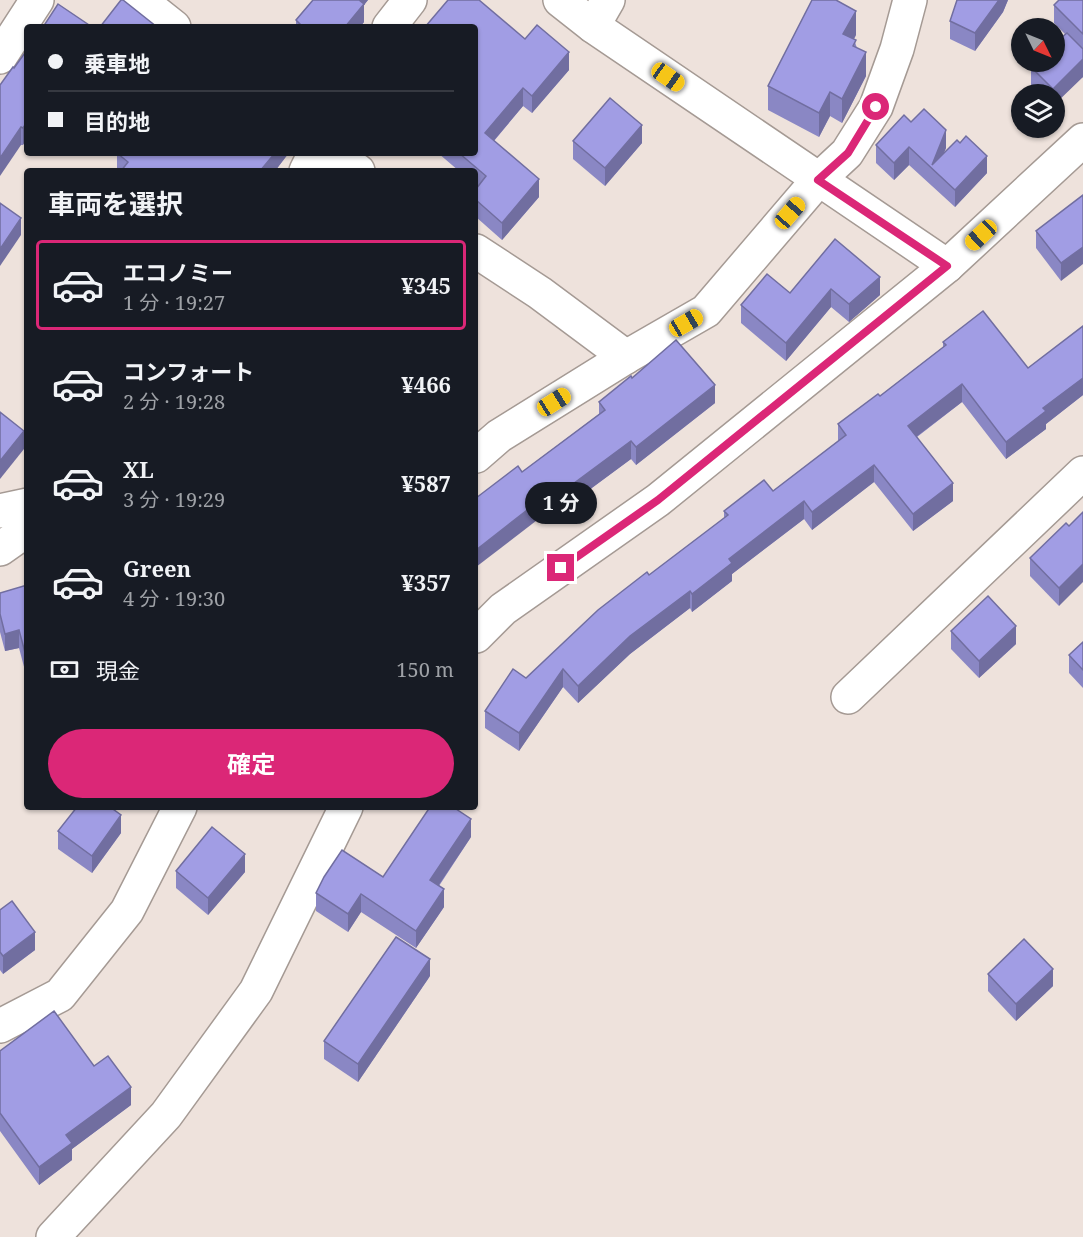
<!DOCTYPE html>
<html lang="ja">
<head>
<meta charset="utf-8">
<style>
  :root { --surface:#171b24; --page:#242831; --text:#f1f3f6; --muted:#9ea1a6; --line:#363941; --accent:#db2777 }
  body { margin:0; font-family:"Noto Serif","Noto Sans JP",serif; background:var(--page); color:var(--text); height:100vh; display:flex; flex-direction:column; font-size:22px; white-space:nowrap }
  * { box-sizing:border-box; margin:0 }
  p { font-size:20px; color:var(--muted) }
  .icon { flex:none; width:33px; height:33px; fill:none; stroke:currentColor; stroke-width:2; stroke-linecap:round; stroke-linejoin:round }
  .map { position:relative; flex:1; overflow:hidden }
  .sheet { position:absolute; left:24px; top:168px; width:454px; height:642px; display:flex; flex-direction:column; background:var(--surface); border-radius:6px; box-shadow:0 2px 4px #0004 }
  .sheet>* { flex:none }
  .hud { position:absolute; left:24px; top:24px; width:454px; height:132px; border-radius:6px; box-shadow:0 2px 4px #0004; display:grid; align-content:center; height:132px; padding:0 24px; background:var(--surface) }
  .needle { width:39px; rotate:133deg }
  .controls { position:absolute; left:1011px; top:18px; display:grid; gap:12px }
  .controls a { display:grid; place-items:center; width:54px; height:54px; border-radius:50%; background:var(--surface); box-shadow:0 2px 4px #0004; font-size:30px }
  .end { position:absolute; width:27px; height:27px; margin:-14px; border:8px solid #db2777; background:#fff; box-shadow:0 0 0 3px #fff }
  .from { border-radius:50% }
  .bubble { position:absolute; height:42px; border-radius:21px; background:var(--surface); box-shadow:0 2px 4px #0004; font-size:20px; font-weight:700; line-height:42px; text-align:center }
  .car { position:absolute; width:18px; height:36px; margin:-18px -9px; border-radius:8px; box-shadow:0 0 4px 2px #0007; background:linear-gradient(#f5c518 24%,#345 0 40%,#f5c518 0 76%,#345 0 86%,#f5c518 0) }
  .hud b { display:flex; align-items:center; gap:21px; height:57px; font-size:22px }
  .hud b+b { border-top:2px solid var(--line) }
  .hud i { width:15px; height:15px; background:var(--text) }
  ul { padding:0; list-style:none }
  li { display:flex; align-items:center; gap:18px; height:90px; margin:0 12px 9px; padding:0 12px; border:3px solid transparent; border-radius:6px }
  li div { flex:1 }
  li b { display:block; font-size:22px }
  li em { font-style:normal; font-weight:700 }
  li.active { border-color:var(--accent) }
  li>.icon { width:54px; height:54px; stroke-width:1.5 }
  h2 { padding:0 24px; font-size:27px; line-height:72px }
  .pay { display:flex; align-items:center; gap:15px; height:66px; padding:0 24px; font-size:22px }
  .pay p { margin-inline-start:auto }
  .action { display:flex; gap:12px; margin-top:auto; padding:12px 24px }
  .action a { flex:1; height:69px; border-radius:36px; background:var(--accent); color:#fff; font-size:24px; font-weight:700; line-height:69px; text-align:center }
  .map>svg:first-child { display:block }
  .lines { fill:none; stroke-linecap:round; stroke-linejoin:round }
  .minor-casing { stroke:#a59a94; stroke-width:36 }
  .tertiary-casing { stroke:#a59a94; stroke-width:36 }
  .minor { stroke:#fff; stroke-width:33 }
  .tertiary { stroke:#fff; stroke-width:33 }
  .wall { fill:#8a87c4 }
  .shaded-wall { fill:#716ea0 }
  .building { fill:#a19de4; stroke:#716ea0; stroke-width:1.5 }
  .route { stroke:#db2777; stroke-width:8 }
</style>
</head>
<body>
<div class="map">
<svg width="1083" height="1237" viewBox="0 0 1083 1237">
  <rect width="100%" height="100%" fill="#eee2dc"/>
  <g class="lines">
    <!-- minor casing -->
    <g class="minor-casing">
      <g id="minor">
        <path d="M140,0L174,27"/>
        <path d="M560,0L593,26L947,266"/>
        <path d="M593,26L608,0"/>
        <path d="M389,27L410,0"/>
        <path d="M0,57L37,0"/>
        <path d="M332,153L358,171"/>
        <path d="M306,171L315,153"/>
        <path d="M476,251L540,293L626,357"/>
        <path d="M476,456L499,436L626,357L706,311L818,180L847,153L876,107L897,49L910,0"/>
        <path d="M0,511L27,505"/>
        <path d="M0,549L27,530"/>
        <path d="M848,697L1083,473"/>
        <path d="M0,1026L60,995L127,911L180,807"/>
      </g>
    </g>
    <!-- tertiary casing -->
    <g class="tertiary-casing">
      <g id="tertiary">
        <path d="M476,636L503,609L658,500L947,266L1083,140"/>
        <path d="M53,1237L166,1115L256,991L346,807"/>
      </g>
    </g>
    <!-- minor -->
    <use href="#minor" class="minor"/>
    <!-- tertiary -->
    <use href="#tertiary" class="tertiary"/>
  </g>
  <!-- wall -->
  <g class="wall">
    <path d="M313,0H368L364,5V22L360,27H296V20Z"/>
    <path d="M957,0H1008L1003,12L975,51L950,39V21Z"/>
    <path d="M1083,0V77L1054,94H1041L1031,85V67L1065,34L1054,23V5Z"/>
    <path d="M856,35L854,39L866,76L842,123L830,116L819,137L768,110V86Z"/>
    <path d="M525,39L569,70L532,113L523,106L494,141L539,197L502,240L476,217V189L477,187L476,185V171H459L438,153H476Z"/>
    <path d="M27,50L23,145H21L14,68Z"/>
    <path d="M911,122L946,148L944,152L987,173L955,207L909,165L894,180L876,163V145Z"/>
    <path d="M573,141L642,143L605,186L573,159Z"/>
    <path d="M117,153H288V154L275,171H118L117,170Z"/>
    <path d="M1083,195L1061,281L1036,248V231Z"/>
    <path d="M835,239L880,295L849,322L831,307L786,361L741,323V305L790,293Z"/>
    <path d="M1083,326V395L1046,424V429L1006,459L962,402L917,437L953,501L913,531L874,482L812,530L804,519L732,574V581L692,612L690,608L630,654L578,703L563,687L519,751L485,728V711L526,678L649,575L724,518V511L773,491L838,441V424L880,396L943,347V342L1028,368Z"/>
    <path d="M632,378L715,403L636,465L631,459L562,510L558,504L522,472L599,414V402Z"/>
    <path d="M1069,526L1059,606L1030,576V558Z"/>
    <path d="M27,585V678L19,648L5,651L0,632V593Z"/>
    <path d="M951,631L1016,644L979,678L951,649Z"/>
    <path d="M1083,642V688L1069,673V655Z"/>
    <path d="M58,831L121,833L92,873L58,849Z"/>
    <path d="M471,837L439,886L444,907L416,948L361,912L348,932L316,911V893L383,877Z"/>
    <path d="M176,871L245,872L208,915L176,888Z"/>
    <path d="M0,910L35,950L3,974L0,970Z"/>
    <path d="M988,974L1053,986L1016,1021L988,991Z"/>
    <path d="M430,976L358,1082L324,1059V1041Z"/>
    <path d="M0,1051L94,1066L131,1105L72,1149V1160L39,1185L0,1131Z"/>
  </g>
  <!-- shaded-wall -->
  <g class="shaded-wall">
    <path d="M356,0H368L364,5V22L360,27H345Z"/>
    <path d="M999,0H1008L1003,12L975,51V33Z"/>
    <path d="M856,11V35L843,58V34Z"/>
    <path d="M569,52V70L532,113V96Z"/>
    <path d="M866,52V76L842,123V99Z"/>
    <path d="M1083,59V77L1054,105V94H1053V89Z"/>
    <path d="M523,88V106L485,151V133Z"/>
    <path d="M830,92V116L819,137V113Z"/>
    <path d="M27,122V139L23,145V128Z"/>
    <path d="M642,125V143L605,186V168Z"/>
    <path d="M21,127V145L0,176V158Z"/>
    <path d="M946,130V148L936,172L932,165Z"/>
    <path d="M909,147V165L894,180V163Z"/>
    <path d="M275,153L288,154L275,171H260Z"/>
    <path d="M987,156V173L955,207V190Z"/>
    <path d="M539,179V197L502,240V223Z"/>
    <path d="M21,218V235L0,266V249Z"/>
    <path d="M1083,247V264L1061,281V263Z"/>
    <path d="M880,277V295L849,322V304Z"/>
    <path d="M831,289V307L786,361V343Z"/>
    <path d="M1083,378V395L1046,424V429L1006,459V442L1043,408Z"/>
    <path d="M962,384V402L908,443V426Z"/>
    <path d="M715,385V403L636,465V447Z"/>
    <path d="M24,431V449L0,479V461Z"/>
    <path d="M631,441V459L562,510V492Z"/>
    <path d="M874,465V482L812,530V512Z"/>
    <path d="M953,483V501L913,531V514Z"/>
    <path d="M558,486V504L476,567V550Z"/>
    <path d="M804,501V519L732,574V581L692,612V594L729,559Z"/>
    <path d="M1083,564V582L1059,606V588Z"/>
    <path d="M690,591V608L630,654L578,703V686L630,636Z"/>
    <path d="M1016,626V644L979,678V661Z"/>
    <path d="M19,630V648L5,651V634Z"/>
    <path d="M563,669V687L519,751V733Z"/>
    <path d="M121,815V833L92,873V856Z"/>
    <path d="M471,819V837L430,898V880Z"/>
    <path d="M245,854V872L208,915V898Z"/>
    <path d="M444,889V907L416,948V931Z"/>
    <path d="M361,894V912L348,932V914Z"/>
    <path d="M35,932V950L3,974V956Z"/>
    <path d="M430,959V976L358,1082V1064Z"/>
    <path d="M1053,969V986L1016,1021V1004Z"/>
    <path d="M131,1087V1105L72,1149V1160L39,1185V1167L66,1135Z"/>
  </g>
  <!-- building -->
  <g class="building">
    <path d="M121,0H123L157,27H100Z"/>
    <path d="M313,0H359L364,4L345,27H303L296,20Z"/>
    <path d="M448,0H479L525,39L537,25L569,52L532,96L523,88L485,133L539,179L502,223L476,200V189L486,176L459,153H476V27H425Z"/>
    <path d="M812,0H836L856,11L843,34L856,40L853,46L866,52L842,99L830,92L819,113L768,86Z"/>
    <path d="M957,0H999L975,33L950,21Z"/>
    <path d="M1059,0H1083V34L1054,5Z"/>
    <path d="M58,4L92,27H43Z"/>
    <path d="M1067,33L1083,49V59L1053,89L1031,67L1037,62H1054V44Z"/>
    <path d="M27,50V122L23,128L21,127L0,158V85L13,67L14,68Z"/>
    <path d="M610,98L642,125L605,168L573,141Z"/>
    <path d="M924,109L946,130L932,165L957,140L960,143L966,136L987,156L955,190L909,147L894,163L876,145L904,115L911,122Z"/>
    <path d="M117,153H275L260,171H121L128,162Z"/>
    <path d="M1083,195V247L1061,263L1036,231Z"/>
    <path d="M0,203L21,218L0,249Z"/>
    <path d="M835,239L880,277L849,304L831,289L786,343L741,305L767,274L790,293Z"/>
    <path d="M983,311L1028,368L1083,326V378L1043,408L1046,411L1006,442L962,384L908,426L953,483L913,514L874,465L812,512L804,501L729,559L732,563L692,594L690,591L630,636L578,686L563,669L519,733L485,711L513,669L526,678L598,610L647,572L649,575L728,515L724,511L764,480L773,491L846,435L838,424L878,394L880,396L946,345L943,342Z"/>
    <path d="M676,340L715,385L636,447L631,441L562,492L558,486L476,550V498L518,466L522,472L605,410L599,402L631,376L632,378Z"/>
    <path d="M0,412L24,431L0,461Z"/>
    <path d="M1083,512V564L1059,588L1030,558L1066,523L1069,526Z"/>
    <path d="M27,585V660L19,630L5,634L0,614V593Z"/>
    <path d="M988,596L1016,626L979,661L951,631Z"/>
    <path d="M1083,642V670L1069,655Z"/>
    <path d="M77,807H110L121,815L92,856L58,831Z"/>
    <path d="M430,807H453L471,819L430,880L444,889L416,931L361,894L348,914L316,893L324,877L342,850L383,877Z"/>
    <path d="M212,827L245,854L208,898L176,871Z"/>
    <path d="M12,901L35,932L3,956L0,952V910Z"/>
    <path d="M396,937L430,959L358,1064L324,1041Z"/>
    <path d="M1024,939L1053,969L1016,1004L988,974Z"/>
    <path d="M54,1011L94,1066L108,1056L131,1087L66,1135L72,1143L39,1167L0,1113V1051Z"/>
  </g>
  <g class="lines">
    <!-- route -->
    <path class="route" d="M561,568L658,500L947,266L818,180L848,153L876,107"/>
  </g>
</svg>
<div class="controls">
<a><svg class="needle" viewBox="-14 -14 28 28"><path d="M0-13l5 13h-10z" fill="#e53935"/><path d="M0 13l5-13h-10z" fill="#9ea1a6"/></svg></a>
<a><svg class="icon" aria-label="layers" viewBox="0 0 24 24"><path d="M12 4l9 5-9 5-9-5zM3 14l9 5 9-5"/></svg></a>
</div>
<i class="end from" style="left:876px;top:107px"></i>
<i class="end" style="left:561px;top:568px"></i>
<div class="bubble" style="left:525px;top:482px;width:72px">1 分</div>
<i class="car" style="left:668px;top:77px;rotate:125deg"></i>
<i class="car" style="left:790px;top:213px;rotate:41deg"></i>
<i class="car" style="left:981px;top:235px;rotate:227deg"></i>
<i class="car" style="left:686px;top:323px;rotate:60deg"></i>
<i class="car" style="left:554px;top:402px;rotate:58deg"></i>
<div class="hud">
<b><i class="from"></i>乗車地</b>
<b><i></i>目的地</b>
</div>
<section class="sheet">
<h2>車両を選択</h2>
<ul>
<li class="active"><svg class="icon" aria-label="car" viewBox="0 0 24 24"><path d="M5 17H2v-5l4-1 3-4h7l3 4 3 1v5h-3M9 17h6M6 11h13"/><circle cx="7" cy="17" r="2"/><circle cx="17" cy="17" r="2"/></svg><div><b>エコノミー</b><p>1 分 · 19:27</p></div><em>¥345</em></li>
<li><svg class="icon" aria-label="car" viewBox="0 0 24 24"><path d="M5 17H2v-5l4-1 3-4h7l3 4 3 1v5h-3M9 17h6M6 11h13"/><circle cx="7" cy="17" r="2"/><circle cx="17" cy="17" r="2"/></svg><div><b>コンフォート</b><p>2 分 · 19:28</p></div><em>¥466</em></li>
<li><svg class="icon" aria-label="car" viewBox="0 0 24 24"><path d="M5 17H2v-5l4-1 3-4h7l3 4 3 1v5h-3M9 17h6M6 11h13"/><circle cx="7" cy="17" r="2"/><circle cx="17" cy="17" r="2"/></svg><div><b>XL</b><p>3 分 · 19:29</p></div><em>¥587</em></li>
<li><svg class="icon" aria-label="car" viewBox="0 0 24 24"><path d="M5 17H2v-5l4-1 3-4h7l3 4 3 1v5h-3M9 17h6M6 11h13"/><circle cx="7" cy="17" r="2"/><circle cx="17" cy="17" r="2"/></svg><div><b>Green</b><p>4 分 · 19:30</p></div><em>¥357</em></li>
</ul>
<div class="pay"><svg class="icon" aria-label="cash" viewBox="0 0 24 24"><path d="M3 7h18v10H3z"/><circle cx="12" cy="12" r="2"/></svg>現金<p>150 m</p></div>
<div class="action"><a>確定</a></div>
</section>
</div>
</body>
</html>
